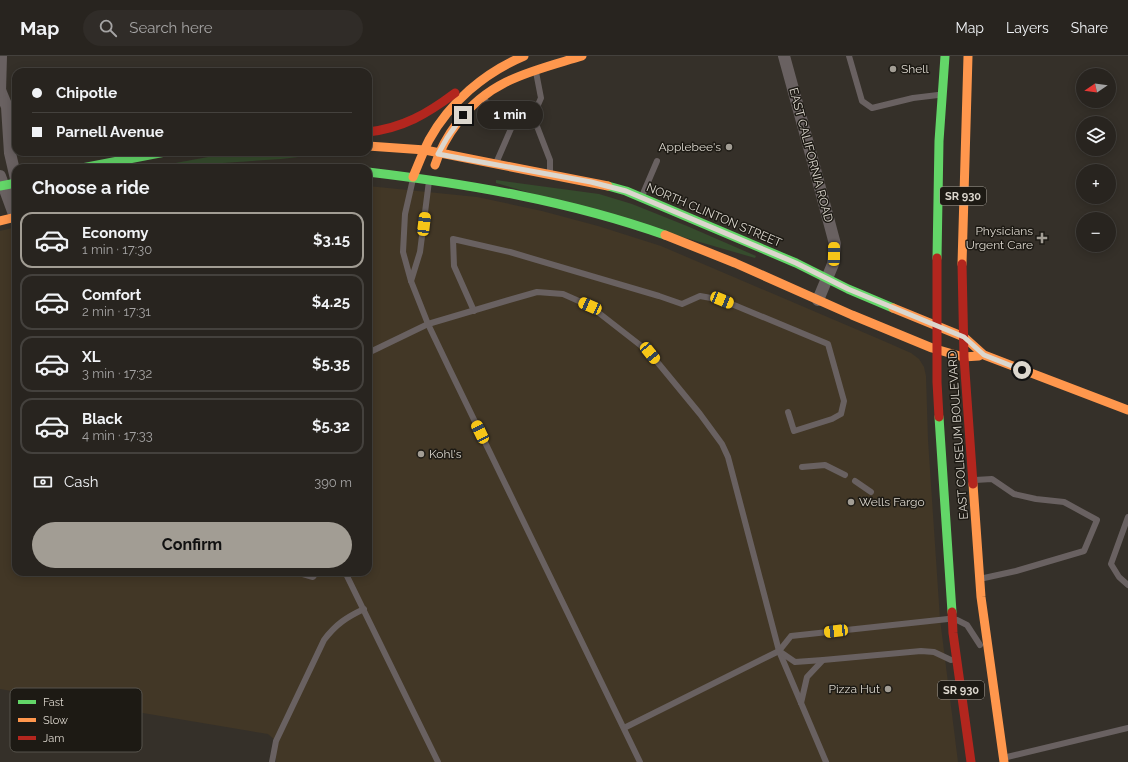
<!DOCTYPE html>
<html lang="en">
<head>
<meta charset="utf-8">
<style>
  :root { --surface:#28241f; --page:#302c28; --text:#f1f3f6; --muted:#a5a4a4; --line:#44413d; --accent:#a29d94 }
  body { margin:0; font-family:Raleway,sans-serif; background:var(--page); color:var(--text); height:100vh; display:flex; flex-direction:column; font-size:15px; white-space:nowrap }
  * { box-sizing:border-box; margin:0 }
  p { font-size:13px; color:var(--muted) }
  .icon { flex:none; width:22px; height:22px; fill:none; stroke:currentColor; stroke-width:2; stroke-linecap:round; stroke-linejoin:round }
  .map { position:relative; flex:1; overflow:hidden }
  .panel { position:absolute; left:12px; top:108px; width:360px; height:412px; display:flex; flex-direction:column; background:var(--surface); border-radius:12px; box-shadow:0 2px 10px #0003,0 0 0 1px var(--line) }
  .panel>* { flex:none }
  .top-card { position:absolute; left:12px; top:12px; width:360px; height:88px; border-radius:12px; box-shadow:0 2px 10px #0003,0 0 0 1px var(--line); display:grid; align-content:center; height:88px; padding:0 20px; background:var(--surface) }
  .needle { width:26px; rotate:257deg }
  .fabs { position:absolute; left:1076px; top:12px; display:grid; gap:8px }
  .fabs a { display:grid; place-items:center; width:40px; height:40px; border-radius:50%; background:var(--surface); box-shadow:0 2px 10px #0003,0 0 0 1px var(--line); font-size:20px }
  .end { position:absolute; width:18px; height:18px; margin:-9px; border:5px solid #dcd7ce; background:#111; box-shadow:0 0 0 2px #111 }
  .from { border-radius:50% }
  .bubble { position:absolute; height:28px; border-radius:14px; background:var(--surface); box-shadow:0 2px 10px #0003,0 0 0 1px var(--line); font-size:13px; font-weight:700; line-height:28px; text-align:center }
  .car { position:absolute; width:12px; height:24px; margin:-12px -6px; border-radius:5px; box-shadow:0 0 3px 1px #0007; background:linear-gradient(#f5c518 24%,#345 0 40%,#f5c518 0 76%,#345 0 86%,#f5c518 0) }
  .top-card b { display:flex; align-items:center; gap:14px; height:38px; font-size:15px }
  .top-card b+b { border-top:1px solid var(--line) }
  .top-card i { width:10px; height:10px; background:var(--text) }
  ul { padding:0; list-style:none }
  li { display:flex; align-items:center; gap:12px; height:56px; margin:0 8px 6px; padding:0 12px; border:2px solid var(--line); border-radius:12px }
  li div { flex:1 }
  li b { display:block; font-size:15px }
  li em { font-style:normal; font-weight:700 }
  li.selected { border-color:var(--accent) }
  li>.icon { width:36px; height:36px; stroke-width:1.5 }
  h2 { padding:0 20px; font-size:18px; line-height:48px }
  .pay { display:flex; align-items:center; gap:10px; height:44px; padding:0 20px; font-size:15px }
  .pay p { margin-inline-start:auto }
  .action { display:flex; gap:8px; margin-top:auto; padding:8px 20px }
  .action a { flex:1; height:46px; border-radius:24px; background:var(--accent); color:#111; font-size:16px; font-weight:700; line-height:46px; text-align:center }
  header { display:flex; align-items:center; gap:24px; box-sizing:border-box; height:56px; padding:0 20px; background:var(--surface); border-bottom:1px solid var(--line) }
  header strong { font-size:19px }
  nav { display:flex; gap:22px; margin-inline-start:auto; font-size:14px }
  .search { width:280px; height:36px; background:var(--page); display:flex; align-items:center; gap:10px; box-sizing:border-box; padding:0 14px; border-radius:22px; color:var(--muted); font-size:15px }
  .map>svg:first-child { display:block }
  .built { fill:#423726 }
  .green { fill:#364c2d }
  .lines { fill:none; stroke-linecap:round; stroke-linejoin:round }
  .lane { stroke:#696161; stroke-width:6 }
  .street { stroke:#696161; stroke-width:12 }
  .fast { stroke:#63d668; stroke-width:9 }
  .slow { stroke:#ff974d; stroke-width:9 }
  .jam { stroke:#b3261e; stroke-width:9 }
  .route { stroke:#dcd7ce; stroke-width:5 }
  .poi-dot { fill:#a29d94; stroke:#1d1a14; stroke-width:1.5 }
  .labels { text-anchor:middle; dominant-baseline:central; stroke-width:3; stroke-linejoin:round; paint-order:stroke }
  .shield { fill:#1d1a14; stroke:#a39e96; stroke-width:1 }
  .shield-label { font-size:11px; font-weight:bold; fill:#dcd7ce }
  .poi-label { font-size:12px; fill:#dcd7ce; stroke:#1d1a14; text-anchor:start }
  .street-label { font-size:12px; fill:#dcd7ce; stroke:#1d1a14 }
  .key { fill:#1d1a14; stroke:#56534c; stroke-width:1 }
  .key-label { font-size:11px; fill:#dcd7ce }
</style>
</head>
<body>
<header>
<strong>Map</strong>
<div class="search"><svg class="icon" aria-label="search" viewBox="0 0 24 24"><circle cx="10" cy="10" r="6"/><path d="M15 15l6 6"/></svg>Search here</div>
<nav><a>Map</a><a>Layers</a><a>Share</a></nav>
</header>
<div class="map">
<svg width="1128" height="706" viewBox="0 0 1128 706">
  <rect width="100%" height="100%" fill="#353029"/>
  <!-- built -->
  <path class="built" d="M368,130L477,141L542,155L598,170L661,190L886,286L911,297L919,303L924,311L926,320L928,384L940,563L958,706H276V685L268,678L0,633V175L16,171V516H368Z"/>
  <!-- green -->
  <g class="green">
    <path d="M243,96H341V97L324,98L281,103L223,107L171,112H148L219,99Z"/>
    <path d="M496,124L599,138L632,148L687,170L756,200L755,202L496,127Z"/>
  </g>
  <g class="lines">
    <!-- lane -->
    <g class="lane">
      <path d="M849,0L862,45L872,52L913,42L938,39"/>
      <path d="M483,43L513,68"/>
      <path d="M533,60L550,104V115"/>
      <path d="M497,105L513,68L533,60L541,42L536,16"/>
      <path d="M413,123L405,158L403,196L411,225L428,268L449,312L640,706"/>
      <path d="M642,140L657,105"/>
      <path d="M411,225L420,196L429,125"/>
      <path d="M474,255L454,210L453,183L510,196L659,240L682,248L700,240L722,244L828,288L844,345L841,358L832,363L794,375L788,356"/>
      <path d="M368,297L428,268L509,244L537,236L563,238L590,250L649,296L700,358L722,388L728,401L779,595L826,706"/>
      <path d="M802,411L825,409L845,419"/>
      <path d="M975,424L992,423L1014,438L1036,443L1064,446L1097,464L1084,495L1016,515L984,522"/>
      <path d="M855,425L871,436"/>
      <path d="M1128,461L1111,508L1119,521L1128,529"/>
      <path d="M296,516L313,521L317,516"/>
      <path d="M345,516L438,706"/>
      <path d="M957,564L967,569L980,589"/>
      <path d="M779,595L795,606L823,604"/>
      <path d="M801,647L807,621L823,604L921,595L934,596L951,604"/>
      <path d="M624,672L779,595L791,580L948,563"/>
      <path d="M1007,701L1128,672"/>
      <path d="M272,706L276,685L324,584C336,568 347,561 364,553"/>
    </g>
    <!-- street -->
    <g class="street">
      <path d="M784,0L812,102L835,188L833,208L818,244"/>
      <path d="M0,34L7,51L10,97L16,123"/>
      <path d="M0,36L1,0"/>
      <path d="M0,120L15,161"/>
    </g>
    <!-- fast -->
    <g class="fast">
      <path d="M82,112L165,96"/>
      <path d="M368,116C469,128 569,145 665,179"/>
      <path d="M0,130L16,127"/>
      <path d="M608,130L626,135L796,207L848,233L893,252"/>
      <path d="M937,202L939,85L945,0"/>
      <path d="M939,361L952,556"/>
    </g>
    <!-- slow -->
    <g class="slow">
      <path d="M368,90L425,94L608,130"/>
      <path d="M435,109C440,93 448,79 458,66C490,23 533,15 582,0"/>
      <path d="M413,121C418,109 423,96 429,84C450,46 484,17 524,0"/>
      <path d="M0,165L16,161"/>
      <path d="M665,179L735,207L852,259L932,292L963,301L979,300"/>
      <path d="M962,208L968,0"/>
      <path d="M893,252L964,281L984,299L1128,354"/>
      <path d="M973,428L981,541L1004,706"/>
    </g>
    <!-- jam -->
    <g class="jam">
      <path d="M368,76C403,72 427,58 455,37"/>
      <path d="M937,202V326L939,361"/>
      <path d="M962,208L964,301L973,428"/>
      <path d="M952,556L953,577L971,706"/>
    </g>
  </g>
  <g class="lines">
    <!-- route -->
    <path class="route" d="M463,59L447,82L438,98L591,126L626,135L796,207L848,233L964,281L984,299L1022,314"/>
  </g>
  <!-- markers -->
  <g class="poi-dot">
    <circle cx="893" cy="13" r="4"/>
    <circle cx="729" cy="91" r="4"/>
    <path d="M1040 176h4v4h4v4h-4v4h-4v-4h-4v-4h4z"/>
    <circle cx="421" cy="398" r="4"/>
    <circle cx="851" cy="446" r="4"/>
    <circle cx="888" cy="633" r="4"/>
  </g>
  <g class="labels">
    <!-- shield labels -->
    <g class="shield">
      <rect x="940" y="131" width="46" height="18" rx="3"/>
      <rect x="938" y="625" width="46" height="18" rx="3"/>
    </g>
    <g class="shield-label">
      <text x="963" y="140">SR 930</text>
      <text x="961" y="634">SR 930</text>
    </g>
    <!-- poi labels -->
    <g class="poi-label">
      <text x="901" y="13">Shell</text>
      <text x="721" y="91" text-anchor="end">Applebee's</text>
      <text x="1033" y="175" text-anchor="end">Physicians<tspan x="1033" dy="14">Urgent Care</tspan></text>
      <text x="429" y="398">Kohl's</text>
      <text x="859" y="446">Wells Fargo</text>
      <text x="880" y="633" text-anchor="end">Pizza Hut</text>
    </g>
    <!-- street labels -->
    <g class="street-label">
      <text transform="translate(811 99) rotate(75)">EAST CALIFORNIA ROAD</text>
      <text transform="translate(714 159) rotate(23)">NORTH CLINTON STREET</text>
      <text transform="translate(958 379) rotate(-94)">EAST COLISEUM BOULEVARD</text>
    </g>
  </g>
  <!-- legend -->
  <rect x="10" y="632" width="132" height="64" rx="6" class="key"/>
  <rect x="18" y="644" width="18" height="4" fill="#63d668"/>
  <rect x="18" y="662" width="18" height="4" fill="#ff974d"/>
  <rect x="18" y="680" width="18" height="4" fill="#b3261e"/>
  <g class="key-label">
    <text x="43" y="650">Fast</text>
    <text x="43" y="668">Slow</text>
    <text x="43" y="686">Jam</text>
  </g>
</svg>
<div class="fabs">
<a><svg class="needle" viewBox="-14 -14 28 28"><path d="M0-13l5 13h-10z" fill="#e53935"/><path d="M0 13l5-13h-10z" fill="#a5a4a4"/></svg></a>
<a><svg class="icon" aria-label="layers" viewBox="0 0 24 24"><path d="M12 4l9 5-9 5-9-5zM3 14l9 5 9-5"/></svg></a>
<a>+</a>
<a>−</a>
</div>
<i class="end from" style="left:1022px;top:314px"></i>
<i class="end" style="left:463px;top:59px"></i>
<div class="bubble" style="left:477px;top:45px;width:66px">1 min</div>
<i class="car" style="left:424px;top:168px;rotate:7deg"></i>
<i class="car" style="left:834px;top:198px;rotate:0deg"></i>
<i class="car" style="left:722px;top:244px;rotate:112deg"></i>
<i class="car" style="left:590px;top:250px;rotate:294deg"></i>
<i class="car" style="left:650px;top:297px;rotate:141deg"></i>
<i class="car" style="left:480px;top:376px;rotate:334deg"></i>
<i class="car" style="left:836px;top:575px;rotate:263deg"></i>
<div class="top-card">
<b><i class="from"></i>Chipotle</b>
<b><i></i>Parnell Avenue</b>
</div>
<section class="panel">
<h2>Choose a ride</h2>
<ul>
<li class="selected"><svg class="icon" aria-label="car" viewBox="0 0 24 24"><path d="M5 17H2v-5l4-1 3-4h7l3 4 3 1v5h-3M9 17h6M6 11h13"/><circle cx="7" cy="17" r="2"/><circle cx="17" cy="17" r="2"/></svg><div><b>Economy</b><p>1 min · 17:30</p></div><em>$3.15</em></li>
<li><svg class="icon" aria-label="car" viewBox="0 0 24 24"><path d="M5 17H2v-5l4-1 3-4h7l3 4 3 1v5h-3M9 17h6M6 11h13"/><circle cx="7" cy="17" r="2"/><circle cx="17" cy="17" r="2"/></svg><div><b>Comfort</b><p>2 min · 17:31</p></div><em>$4.25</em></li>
<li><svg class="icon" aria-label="car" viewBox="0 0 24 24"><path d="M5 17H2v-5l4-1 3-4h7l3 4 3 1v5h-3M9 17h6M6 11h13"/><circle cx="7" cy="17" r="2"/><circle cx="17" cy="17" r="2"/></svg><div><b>XL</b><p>3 min · 17:32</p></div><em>$5.35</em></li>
<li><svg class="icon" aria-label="car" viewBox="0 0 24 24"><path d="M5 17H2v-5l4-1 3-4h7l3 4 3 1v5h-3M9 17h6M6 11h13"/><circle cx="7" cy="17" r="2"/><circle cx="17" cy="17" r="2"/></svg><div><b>Black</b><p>4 min · 17:33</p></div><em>$5.32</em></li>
</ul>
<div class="pay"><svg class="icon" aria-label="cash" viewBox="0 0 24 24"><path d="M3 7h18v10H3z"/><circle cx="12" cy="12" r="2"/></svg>Cash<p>390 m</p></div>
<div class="action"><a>Confirm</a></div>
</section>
</div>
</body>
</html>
